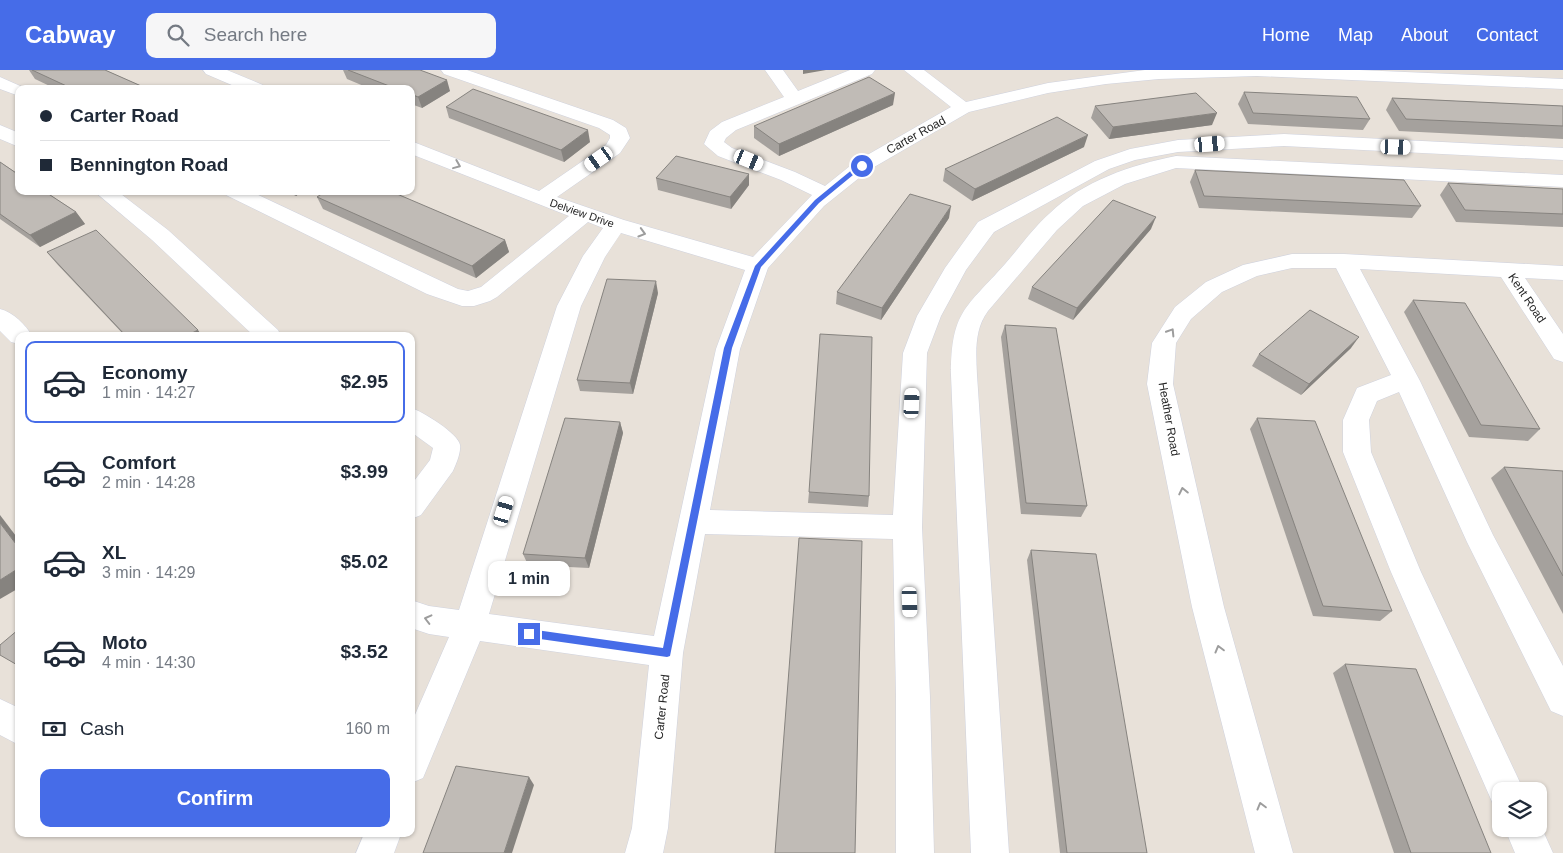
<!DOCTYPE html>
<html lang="en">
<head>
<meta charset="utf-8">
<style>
  :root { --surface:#fff; --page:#f6f6f7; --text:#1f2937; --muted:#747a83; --line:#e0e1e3; --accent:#466ce8 }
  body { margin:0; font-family:Helvetica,sans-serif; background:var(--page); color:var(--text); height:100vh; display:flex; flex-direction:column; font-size:19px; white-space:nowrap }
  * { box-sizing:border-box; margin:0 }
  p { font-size:16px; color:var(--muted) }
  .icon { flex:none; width:28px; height:28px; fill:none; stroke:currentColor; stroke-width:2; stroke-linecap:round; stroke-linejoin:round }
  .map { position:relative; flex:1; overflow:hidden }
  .drawer { position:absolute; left:15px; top:262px; width:400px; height:505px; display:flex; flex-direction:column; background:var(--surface); border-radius:10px; box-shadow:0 1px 4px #0004 }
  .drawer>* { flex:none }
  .top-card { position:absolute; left:15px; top:15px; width:400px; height:110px; border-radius:10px; box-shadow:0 1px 4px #0004; display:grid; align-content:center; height:110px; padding:0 25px; background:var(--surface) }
  .fabs { position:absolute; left:1492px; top:712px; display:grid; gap:10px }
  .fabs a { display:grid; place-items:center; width:55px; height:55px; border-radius:10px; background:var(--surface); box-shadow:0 1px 4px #0004; font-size:25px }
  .end { position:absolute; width:22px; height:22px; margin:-11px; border:6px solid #466ce8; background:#fff; box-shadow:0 0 0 2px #fff }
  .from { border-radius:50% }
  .bubble { position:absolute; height:35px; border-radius:10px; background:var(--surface); box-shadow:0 1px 4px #0004; font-size:16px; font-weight:600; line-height:35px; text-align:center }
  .car { position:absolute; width:15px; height:30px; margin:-15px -8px; border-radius:6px; box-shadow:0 0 4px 1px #0007; background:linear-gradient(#fff 24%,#345 0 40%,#fff 0 76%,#345 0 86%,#fff 0) }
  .top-card b { display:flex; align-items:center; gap:18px; height:48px; font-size:19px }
  .top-card b+b { border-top:1px solid var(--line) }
  .top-card i { width:12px; height:12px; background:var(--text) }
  ul { padding:9px 0 0; list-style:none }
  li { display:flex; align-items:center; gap:15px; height:82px; margin:0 10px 8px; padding:0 15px; border:2px solid transparent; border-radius:10px }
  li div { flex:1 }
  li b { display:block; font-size:19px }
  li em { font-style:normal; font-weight:600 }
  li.selected { border-color:var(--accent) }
  li>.icon { width:45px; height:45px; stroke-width:1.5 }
  .pay { display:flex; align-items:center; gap:12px; height:55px; padding:0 25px; font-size:19px }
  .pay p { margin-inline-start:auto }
  .cta { display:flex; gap:10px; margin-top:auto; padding:10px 25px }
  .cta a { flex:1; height:58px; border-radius:10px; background:var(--accent); color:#fff; font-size:20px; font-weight:600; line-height:58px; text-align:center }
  header { display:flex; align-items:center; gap:30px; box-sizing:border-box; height:70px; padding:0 25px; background:var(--accent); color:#fff }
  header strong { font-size:24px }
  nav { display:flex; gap:28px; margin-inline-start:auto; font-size:18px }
  .search { width:350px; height:45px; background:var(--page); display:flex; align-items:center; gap:12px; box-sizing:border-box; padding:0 18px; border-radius:10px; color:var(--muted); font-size:19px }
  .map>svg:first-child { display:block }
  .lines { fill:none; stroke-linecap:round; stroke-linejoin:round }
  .minor-casing { stroke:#cfd2de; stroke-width:1 }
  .minor { fill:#fff; fill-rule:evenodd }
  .wall { fill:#a5a19d }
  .shaded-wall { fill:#86837f }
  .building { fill:#c0bbb6; stroke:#86837f }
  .oneway { stroke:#9d9d9d }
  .route { fill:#466ce8 }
  .labels { text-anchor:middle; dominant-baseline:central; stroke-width:4; stroke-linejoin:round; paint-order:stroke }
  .far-street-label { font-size:11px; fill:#262626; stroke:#fff }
  .street-label { font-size:12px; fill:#262626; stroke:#fff }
</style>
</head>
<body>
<header>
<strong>Cabway</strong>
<div class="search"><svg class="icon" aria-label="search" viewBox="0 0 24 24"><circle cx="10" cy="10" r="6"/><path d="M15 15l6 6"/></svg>Search here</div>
<nav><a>Home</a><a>Map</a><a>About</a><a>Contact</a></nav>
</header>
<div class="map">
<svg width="1563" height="783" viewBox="0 0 1563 783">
  <rect width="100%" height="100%" fill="#e8e1d9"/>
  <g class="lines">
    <!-- minor casing -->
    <g class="minor-casing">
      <g id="minor">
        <path d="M203,0H227L263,15L266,19H241L206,4Z"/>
        <path d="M441,0H467L613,50L626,58L630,68L620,83L557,127L624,150L753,187L812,125L781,110L718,86L704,74L710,61L722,52L784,27L765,0H783L798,21L850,0H875L872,4L736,60L726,68L724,72L732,78L795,102L825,116L855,92L951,37L904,0H924L966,32L1048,13L1145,0H1359L1563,9V19L1257,6L1159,9L1106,14L1048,23L969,42L869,100L824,136L768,198L740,279L710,440L893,445L903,283L917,246L945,198L978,152L1095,91L1130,79L1178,70L1284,64L1563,78V90L1284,76L1178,82L1135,90L1109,99L994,162L966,200L941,246L927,283L922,457L930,627L934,783H896V627L893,469L705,464L683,583L668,758L663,783H625L632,758L649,595L480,571L423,708L411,713V654L449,567L429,564L411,558V530L429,536L459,540L557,236L583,186L603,158L588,152L497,227L490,231L474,236H462L427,224L226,125L223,121H250L458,219L468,221L481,217L569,146L411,84V71L539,121L606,75L610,68V65L599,58L444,4ZM621,163L745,200L716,279L654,566L489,544L581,236L605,187Z"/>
        <path d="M0,7L27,19H19V26L0,19Z"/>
        <path d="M0,55L19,63V77L0,69Z"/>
        <path d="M1176,86L1563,105V117L1176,98L1125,114L1083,136L1057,160L988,241C974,260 976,282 977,305L1009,783H971L951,305C951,241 966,238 1005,194C1020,177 1033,158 1050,143C1083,111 1131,95 1176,86Z"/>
        <path d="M94,121H117L168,160L278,260L281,266H254L152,170Z"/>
        <path d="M1292,184H1344L1563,196V210L1525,208L1563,264V292L1554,289L1501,207L1360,199L1420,311L1493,465L1563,596V646L1551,641L1467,472L1399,322L1377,331L1369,350L1371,382L1421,502L1524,721H1501V737L1493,734L1391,502L1343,382V350L1357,318L1391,305L1336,198H1292L1257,206L1222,222L1191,249L1176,273L1173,314L1224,537L1293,783H1255L1192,537L1147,314L1152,273L1175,237L1206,212L1243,195Z"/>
        <path d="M0,239C13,242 26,255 32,266H19V274L11,272L0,261Z"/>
        <path d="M411,338C422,341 459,364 460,375C461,383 456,394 453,401L421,445L411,449V415L430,390L433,378L411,362Z"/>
        <path d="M0,629L19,638V675L0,665Z"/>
        <path d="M1539,752L1553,783H1515L1505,759H1539Z"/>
        <path d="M364,764H401L394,783H356Z"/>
      </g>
    </g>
    <!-- minor -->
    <use href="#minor" class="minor"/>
  </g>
  <!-- wall -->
  <g class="wall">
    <path d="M29,0H105L148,19H56L35,9Z"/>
    <path d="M343,0H420L450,21L422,38L411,34V19H371L347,9Z"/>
    <path d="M1244,22L1370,49L1363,60L1248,54L1238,34Z"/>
    <path d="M1392,28L1563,36V69L1399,61L1386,40Z"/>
    <path d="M893,35L779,86L754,68V56Z"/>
    <path d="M1095,36L1212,55L1109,69L1091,48Z"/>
    <path d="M446,37L590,72L564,92L449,48Z"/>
    <path d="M1084,77L972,131L943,111L945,99Z"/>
    <path d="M0,92L76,142L85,154L40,177L0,149Z"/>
    <path d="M1195,100L1421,136L1412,148L1199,138L1190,112Z"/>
    <path d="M656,108L749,115L731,139L658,120Z"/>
    <path d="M1448,113L1563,119V157L1456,152L1440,125Z"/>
    <path d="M285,121H303L296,126Z"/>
    <path d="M317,127L505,170L509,182L476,208L323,139Z"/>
    <path d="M949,148L881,250L836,234L837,222Z"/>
    <path d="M1151,159L1073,250L1028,229L1032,217Z"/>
    <path d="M47,182L202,266H125L57,194Z"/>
    <path d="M658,223L633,324L580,321L577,310Z"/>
    <path d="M1413,230L1540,359L1528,371L1469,367L1404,242Z"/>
    <path d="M1005,255L1087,436L1081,447L1021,444L1001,267Z"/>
    <path d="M1351,278L1301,325L1252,296L1259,284Z"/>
    <path d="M1257,348L1392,541L1380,551L1313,546L1250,359Z"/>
    <path d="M620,352L623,363L589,498L528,495L523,484Z"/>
    <path d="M1504,397L1563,401V544L1491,408Z"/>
    <path d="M809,422L869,426L868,437L808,433Z"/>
    <path d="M1031,480L1147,783H1060L1027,490Z"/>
    <path d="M1345,594L1491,783H1394L1333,603Z"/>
  </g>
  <!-- shaded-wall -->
  <g class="shaded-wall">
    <path d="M803,0H826L803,4Z"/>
    <path d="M447,10L450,21L422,38L418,27Z"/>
    <path d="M895,23L893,35L779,86V74Z"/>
    <path d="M1217,43L1212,55L1109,69L1113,57Z"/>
    <path d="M588,60L590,72L564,92L561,80Z"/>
    <path d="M1088,65L1084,77L972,131L975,119Z"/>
    <path d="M749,104V115L731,139L730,127Z"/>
    <path d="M293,121H303L296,126Z"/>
    <path d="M951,136L949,148L881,250L882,238Z"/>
    <path d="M76,142L85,154L40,177L30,165Z"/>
    <path d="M1156,147L1151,159L1073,250L1077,238Z"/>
    <path d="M505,170L509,182L476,208L472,196Z"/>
    <path d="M656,211L658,223L633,324L630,313Z"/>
    <path d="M198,260L202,266H186Z"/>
    <path d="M1359,267L1351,278L1301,325L1309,314Z"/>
    <path d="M620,352L623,363L589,498L585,488Z"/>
    <path d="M0,445L19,470V478L0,453Z"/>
    <path d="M19,498V518L0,529V510Z"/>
    <path d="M529,707L534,715L512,783H504Z"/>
  </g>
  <!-- building -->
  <g class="building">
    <path d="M32,0H105L148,19H73Z"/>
    <path d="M348,0H420L447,10L418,27L411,24V19H397Z"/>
    <path d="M869,7L895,23L779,74L754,56Z"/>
    <path d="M473,19L588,60L561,80L446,37Z"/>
    <path d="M1244,22L1357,27L1370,49L1253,43Z"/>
    <path d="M1196,23L1217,43L1113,57L1095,36Z"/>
    <path d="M1392,28L1563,36V56L1406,49Z"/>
    <path d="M1057,47L1088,65L975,119L945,99Z"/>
    <path d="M676,86L749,104L730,127L656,108Z"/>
    <path d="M0,92L19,105V121H44L76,142L30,165L0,144Z"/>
    <path d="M1195,100L1404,110L1421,136L1204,126Z"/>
    <path d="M1448,113L1563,119V144L1465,140Z"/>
    <path d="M326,121H390L505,170L472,196L317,127Z"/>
    <path d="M910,124L951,136L882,238L837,222Z"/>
    <path d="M1113,130L1156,147L1077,238L1032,217Z"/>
    <path d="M96,160L198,260L186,266H126L47,182Z"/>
    <path d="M607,209L656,211L630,313L577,310Z"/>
    <path d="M1413,230L1465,233L1540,359L1481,355Z"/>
    <path d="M1310,240L1359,267L1309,314L1259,284Z"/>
    <path d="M1005,255L1056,258L1087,436L1026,433Z"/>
    <path d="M820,264L872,267L869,426L809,422Z"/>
    <path d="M565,348L620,352L585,488L523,484Z"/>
    <path d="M1257,348L1315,351L1392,541L1323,536Z"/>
    <path d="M1504,397L1563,401V506Z"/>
    <path d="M0,453L19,478V498L0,510Z"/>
    <path d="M799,468L862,471L855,783H775Z"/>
    <path d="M1031,480L1096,484L1147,783H1067Z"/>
    <path d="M19,559V596L0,585V575Z"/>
    <path d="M1345,594L1416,599L1491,783H1411Z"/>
    <path d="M456,696L529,707L504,783H423Z"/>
  </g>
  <!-- one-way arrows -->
  <defs><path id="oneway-chevron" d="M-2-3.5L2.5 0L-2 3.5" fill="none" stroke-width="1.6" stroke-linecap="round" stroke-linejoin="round" transform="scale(1.25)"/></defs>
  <g class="oneway">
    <use href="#oneway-chevron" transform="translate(457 95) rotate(22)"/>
    <use href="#oneway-chevron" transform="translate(642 163) rotate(16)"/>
    <use href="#oneway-chevron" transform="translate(1171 262) rotate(-58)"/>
    <use href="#oneway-chevron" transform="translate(1183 421) rotate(-102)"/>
    <use href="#oneway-chevron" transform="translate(428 549) rotate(-166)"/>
    <use href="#oneway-chevron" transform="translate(1219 579) rotate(-105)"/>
    <use href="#oneway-chevron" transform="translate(1261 736) rotate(-105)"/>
  </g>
  <!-- route -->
  <path class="route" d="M859,94L864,96L819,133L761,197L732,278L670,586L667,587L526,567L524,564L529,559L663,578L724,278L755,196L815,130Z"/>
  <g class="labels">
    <!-- far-street labels -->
    <g class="far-street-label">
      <text transform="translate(582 143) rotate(19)">Delview Drive</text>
    </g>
    <!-- street labels -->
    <g class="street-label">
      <text transform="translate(916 65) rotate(-29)">Carter Road</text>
      <text transform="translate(1527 228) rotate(56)">Kent Road</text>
      <text transform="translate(1169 349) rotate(80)">Heather Road</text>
      <text transform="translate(662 637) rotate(-84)">Carter Road</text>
    </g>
  </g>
</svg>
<div class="fabs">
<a><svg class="icon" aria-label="layers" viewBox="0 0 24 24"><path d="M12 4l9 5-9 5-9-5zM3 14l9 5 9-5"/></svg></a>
</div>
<i class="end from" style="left:862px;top:96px"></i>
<i class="end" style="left:529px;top:564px"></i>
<div class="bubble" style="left:488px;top:491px;width:82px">1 min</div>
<i class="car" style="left:1210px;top:74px;rotate:85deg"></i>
<i class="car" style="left:1396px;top:77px;rotate:92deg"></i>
<i class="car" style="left:599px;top:89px;rotate:235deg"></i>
<i class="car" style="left:749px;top:90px;rotate:112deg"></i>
<i class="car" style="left:912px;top:333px;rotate:3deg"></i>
<i class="car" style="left:504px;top:441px;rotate:17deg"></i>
<i class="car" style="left:910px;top:532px;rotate:178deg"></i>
<div class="top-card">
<b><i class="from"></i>Carter Road</b>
<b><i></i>Bennington Road</b>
</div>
<section class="drawer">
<ul>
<li class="selected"><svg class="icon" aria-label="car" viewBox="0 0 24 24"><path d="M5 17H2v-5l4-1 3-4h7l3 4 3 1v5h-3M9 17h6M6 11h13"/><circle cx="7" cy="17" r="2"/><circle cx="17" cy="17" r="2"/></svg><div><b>Economy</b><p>1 min · 14:27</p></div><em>$2.95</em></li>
<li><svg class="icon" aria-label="car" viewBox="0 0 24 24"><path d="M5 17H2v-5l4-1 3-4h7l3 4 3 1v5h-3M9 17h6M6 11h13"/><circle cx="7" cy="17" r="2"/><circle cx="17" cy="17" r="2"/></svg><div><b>Comfort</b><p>2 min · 14:28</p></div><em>$3.99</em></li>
<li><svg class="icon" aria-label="car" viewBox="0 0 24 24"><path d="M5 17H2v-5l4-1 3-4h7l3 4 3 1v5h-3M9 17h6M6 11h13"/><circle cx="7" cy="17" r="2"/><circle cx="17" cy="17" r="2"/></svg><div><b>XL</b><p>3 min · 14:29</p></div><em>$5.02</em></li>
<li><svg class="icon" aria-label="car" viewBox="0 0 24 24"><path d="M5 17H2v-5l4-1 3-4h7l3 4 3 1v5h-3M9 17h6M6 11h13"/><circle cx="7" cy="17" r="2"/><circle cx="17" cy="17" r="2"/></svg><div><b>Moto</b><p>4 min · 14:30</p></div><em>$3.52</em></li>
</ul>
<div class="pay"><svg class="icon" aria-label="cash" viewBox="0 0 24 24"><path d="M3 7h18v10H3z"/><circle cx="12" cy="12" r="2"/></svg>Cash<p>160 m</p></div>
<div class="cta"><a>Confirm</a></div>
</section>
</div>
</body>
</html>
